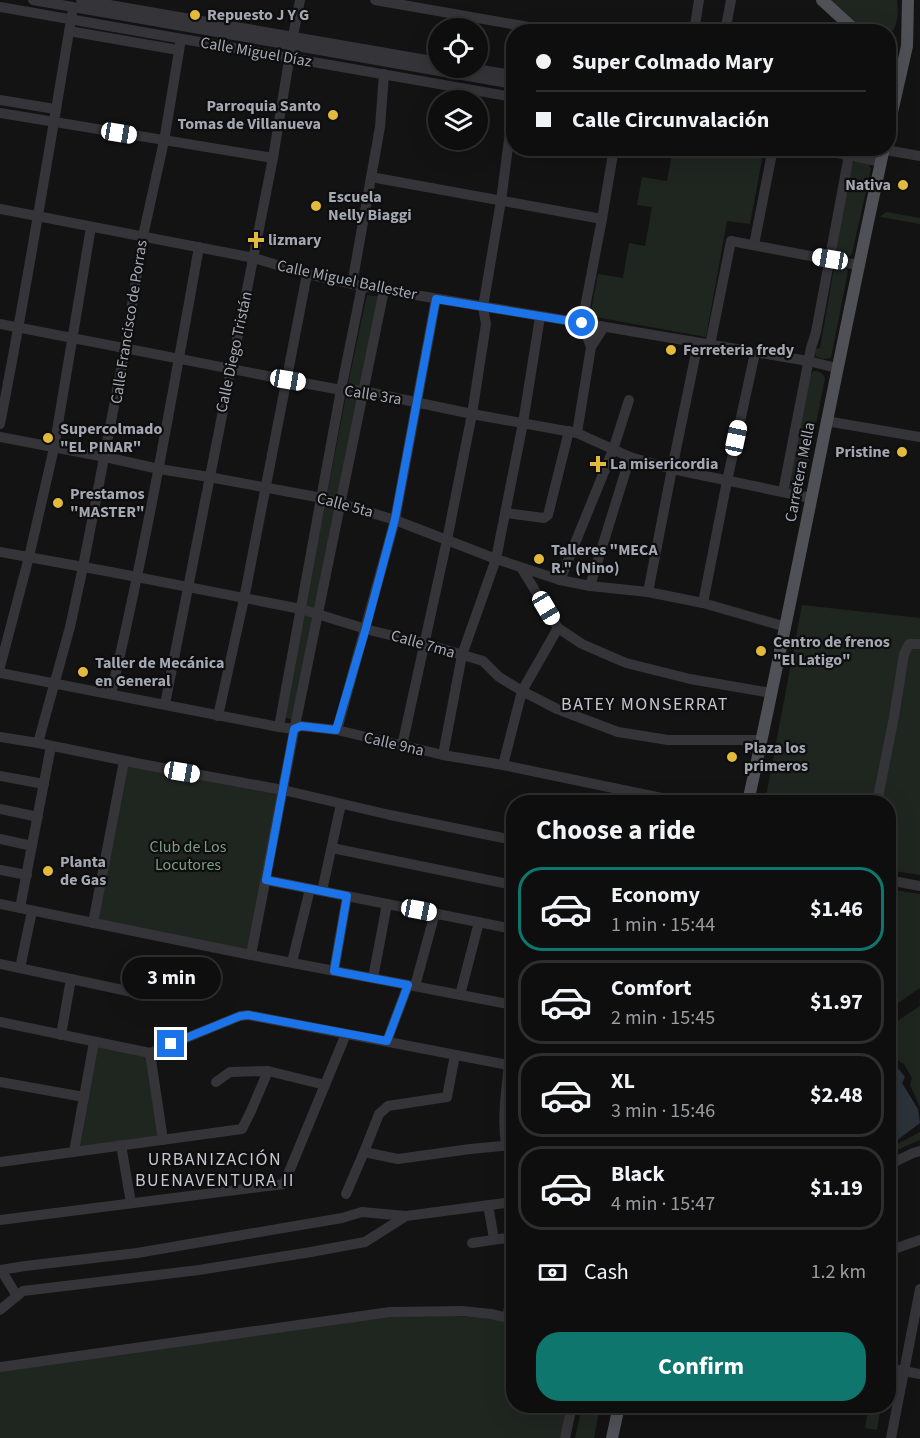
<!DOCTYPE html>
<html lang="en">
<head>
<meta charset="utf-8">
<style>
  :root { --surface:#0e0e0f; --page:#1c1c1d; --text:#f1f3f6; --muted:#9b9c9e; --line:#2e2e2f; --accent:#0f766e }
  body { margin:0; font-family:"Source Sans 3",sans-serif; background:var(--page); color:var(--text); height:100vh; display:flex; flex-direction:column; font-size:22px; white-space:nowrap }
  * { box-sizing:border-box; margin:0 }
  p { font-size:20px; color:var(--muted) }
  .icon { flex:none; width:33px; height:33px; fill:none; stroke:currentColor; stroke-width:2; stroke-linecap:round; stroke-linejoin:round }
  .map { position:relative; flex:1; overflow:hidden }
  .side { position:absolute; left:506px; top:795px; width:390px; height:618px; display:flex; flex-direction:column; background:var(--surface); border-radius:24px; box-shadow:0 6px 24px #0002,0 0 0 2px var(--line) }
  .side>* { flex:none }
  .top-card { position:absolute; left:506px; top:24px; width:390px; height:132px; border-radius:24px; box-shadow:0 6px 24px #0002,0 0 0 2px var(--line); display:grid; align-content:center; height:132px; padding:0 30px; background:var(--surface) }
  .tools { position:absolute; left:428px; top:18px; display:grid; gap:12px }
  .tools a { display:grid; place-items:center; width:60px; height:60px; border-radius:50%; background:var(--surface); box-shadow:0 6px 24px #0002,0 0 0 2px var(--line); font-size:30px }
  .end { position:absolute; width:27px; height:27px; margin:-14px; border:8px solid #1a73e8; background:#fff; box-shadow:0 0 0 3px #fff }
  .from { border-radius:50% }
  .bubble { position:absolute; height:42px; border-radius:21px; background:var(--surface); box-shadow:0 6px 24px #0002,0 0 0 2px var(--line); font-size:20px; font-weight:700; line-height:42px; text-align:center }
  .car { position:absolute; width:18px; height:36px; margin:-18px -9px; border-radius:8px; box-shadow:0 0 4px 2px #0007; background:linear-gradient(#fff 24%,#345 0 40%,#fff 0 76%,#345 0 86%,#fff 0) }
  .top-card b { display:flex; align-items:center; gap:21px; height:57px; font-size:22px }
  .top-card b+b { border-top:2px solid var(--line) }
  .top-card i { width:15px; height:15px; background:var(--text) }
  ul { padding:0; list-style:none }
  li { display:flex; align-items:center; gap:18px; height:84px; margin:0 12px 9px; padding:0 18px; border:3px solid var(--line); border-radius:24px }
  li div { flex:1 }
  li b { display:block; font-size:22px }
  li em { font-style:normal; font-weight:700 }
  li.current { border-color:var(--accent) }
  li>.icon { width:54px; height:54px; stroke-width:1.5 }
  h2 { padding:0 30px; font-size:27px; line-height:72px }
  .pay { display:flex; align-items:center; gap:15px; height:66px; padding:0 30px; font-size:22px }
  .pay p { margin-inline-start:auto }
  .button { display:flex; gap:12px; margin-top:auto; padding:12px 30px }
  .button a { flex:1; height:69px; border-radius:24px; background:var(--accent); color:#fff; font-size:24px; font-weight:700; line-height:69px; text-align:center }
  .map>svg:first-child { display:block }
  .green { fill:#1f2620 }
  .water { fill:#2c3239 }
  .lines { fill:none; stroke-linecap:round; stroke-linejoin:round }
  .minor { stroke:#343439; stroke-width:10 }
  .major { stroke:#505157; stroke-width:12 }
  .route { stroke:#1a73e8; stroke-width:8 }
  .poi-dot { fill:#e3ba3c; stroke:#0e0e0f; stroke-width:2 }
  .labels { text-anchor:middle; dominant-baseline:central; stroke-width:4.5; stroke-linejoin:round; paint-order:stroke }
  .poi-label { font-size:16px; font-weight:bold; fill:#a5a8b3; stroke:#0e0e0f; text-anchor:start }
  .street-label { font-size:16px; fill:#a5a8b3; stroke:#0e0e0f }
  .park-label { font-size:16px; fill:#7d9d82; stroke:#0e0e0f }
  .neighbourhood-label { font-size:18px; letter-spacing:1.5px; fill:#c6c7d0; stroke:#0e0e0f }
</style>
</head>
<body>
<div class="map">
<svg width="920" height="1438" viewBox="0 0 920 1438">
  <rect width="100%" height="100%" fill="#131314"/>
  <!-- green -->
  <g class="green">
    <path d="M830,0H897C898,14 899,26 888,36V32L863,31Z"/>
    <path d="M673,149H764L750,224L727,221L706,337L590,316L598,274L623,278L629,243L645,246L652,207L637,205L642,177L667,181Z"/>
    <path d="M855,161L867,163L871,168L852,254L849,257L843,258L838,256L836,251L851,164Z"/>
    <path d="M886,212L920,218V224L880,217Z"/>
    <path d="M837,266L846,268L848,271L831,358L823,359L816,356L814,349L820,348L834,268Z"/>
    <path d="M367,295L382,297L296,721L284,717L351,370Z"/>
    <path d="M814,371C820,371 822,373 825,378L804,486L800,490L794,491L790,488L788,483L810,374Z"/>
    <path d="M802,605L920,618V875L888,870V802H765Z"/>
    <path d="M127,765L278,793L248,951L97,920Z"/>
    <path d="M888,889L920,894V988L888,1010Z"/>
    <path d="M920,1006V1107L910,1085L912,1078L904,1064L888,1054V1027Z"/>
    <path d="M98,1046L146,1057L158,1136L80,1148Z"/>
    <path d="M920,1132V1140L888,1154V1149Z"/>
    <path d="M390,1312L513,1320V1406H571L564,1438H0V1366Z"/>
    <path d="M582,1406H600L594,1438H575Z"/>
    <path d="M869,1406H881L877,1430L865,1428Z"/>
  </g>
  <!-- water -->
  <path class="water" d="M888,1064L898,1068L905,1077L902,1083L918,1109L920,1123L900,1138L888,1146Z"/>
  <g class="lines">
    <!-- minor -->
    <g class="minor">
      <path d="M33,0L513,84"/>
      <path d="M81,0L438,62"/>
      <path d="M375,0L557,32"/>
      <path d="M0,7L513,97"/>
      <path d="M69,31L178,50"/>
      <path d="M694,32L699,0"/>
      <path d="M725,32L731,0"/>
      <path d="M469,68L513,75"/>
      <path d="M0,100L55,109"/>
      <path d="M0,113L273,158"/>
      <path d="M808,148L849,155L881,162"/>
      <path d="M875,148L920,156"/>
      <path d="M371,177L602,219"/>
      <path d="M0,209L254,258L307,274L362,286L808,361L837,368"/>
      <path d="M754,245L773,148"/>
      <path d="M352,284L380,127L384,74"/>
      <path d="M0,324L288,380L341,390L363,391L472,414L577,433L630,457L672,469L811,498"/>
      <path d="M710,345L731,241L858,265"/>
      <path d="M591,347L582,323L602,219L614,148"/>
      <path d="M826,421L920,437"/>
      <path d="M0,424C27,288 49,150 72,14"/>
      <path d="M577,433L591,347L604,327"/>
      <path d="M0,437L105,457L159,469L209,477L322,498L395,520L496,559L560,580L590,586L648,592L703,603L786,627"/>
      <path d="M783,492L811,348L816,332L849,155"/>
      <path d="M506,513L544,518L548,515L569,431"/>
      <path d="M0,552L111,572L301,609L369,630L423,643L483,661L499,677L522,691L557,709L618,732L668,740H762"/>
      <path d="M522,569L558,628L582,644L626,663L690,679L771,693"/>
      <path d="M560,580L613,450L629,400"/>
      <path d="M590,586L630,457"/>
      <path d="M648,592L672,469L698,343"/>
      <path d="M703,603L727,481L755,353"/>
      <path d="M0,667L29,557L54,448L91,227"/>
      <path d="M0,673L279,727L294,729L301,726L337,730L443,755L503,765L681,802"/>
      <path d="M111,694C146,546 172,397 199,247"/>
      <path d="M165,704L273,158L293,36L300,0"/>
      <path d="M218,716L244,599L307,274"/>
      <path d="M279,727L341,390L362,286"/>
      <path d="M337,730L395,520L436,299"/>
      <path d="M0,737L38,743L141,764L283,790L390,815L513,840"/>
      <path d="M38,743L70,627L83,567L125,349L143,236L164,141L181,39"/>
      <path d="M402,746L447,540L472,414L486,324L483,307L501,201L513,109"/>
      <path d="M443,755L462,655L496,559L523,423L540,317"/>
      <path d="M503,765L522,691L558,628"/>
      <path d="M0,776L44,784"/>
      <path d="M877,802L894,717L904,654L909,644H920"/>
      <path d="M0,809L38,817"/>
      <path d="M0,839L32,846"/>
      <path d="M332,848L513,885"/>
      <path d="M0,870L27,875"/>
      <path d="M266,880L513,929"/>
      <path d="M888,880L920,886"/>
      <path d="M322,891L341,804"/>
      <path d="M0,904L251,955L513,1005"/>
      <path d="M20,908L51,746"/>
      <path d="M93,923L124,761"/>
      <path d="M251,955L296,721L384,290"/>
      <path d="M292,962L310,889"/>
      <path d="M0,964L137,993L159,990"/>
      <path d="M20,968L32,911"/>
      <path d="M334,971L347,896"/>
      <path d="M373,978L387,904"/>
      <path d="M415,986L435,913"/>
      <path d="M460,995L479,922"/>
      <path d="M509,1004L513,987"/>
      <path d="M0,1022L150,1053L240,1016L248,1015L513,1066"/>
      <path d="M61,1035L71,979"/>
      <path d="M387,1041L408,985"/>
      <path d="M150,1053L163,1140"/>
      <path d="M0,1082L84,1097"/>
      <path d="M216,1082L230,1072L268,1071L325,1085"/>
      <path d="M121,1145L131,1203"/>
      <path d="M506,1145C502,1118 506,1092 509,1065"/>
      <path d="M74,1152L94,1042"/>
      <path d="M364,1152L398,1159L470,1149L513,1145"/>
      <path d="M0,1162L242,1129L251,1111L268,1071"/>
      <path d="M888,1165L913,1153L920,1151"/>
      <path d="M346,1194L364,1152L379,1114L388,1106L447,1097L455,1055"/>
      <path d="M488,1205L494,1239"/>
      <path d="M0,1220L284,1184L346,1034"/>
      <path d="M472,1243L513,1237"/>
      <path d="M888,1251L920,1240"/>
      <path d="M0,1270L25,1266L137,1253L342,1218L362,1212L406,1216"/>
      <path d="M1,1270L17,1296"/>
      <path d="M0,1310L23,1291L199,1270L311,1252L365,1242L406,1216L513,1202"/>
      <path d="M507,1318L513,1286"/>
      <path d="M0,1367L390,1312L462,1311L491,1314L513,1319"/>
      <path d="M888,1368L920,1374"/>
      <path d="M565,1438L572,1406"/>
      <path d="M891,1438L920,1289"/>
    </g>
    <!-- major -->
    <g class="major">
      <path d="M822,0L857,32"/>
      <path d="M888,60L901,72"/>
      <path d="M888,130L907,46L908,0"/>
      <path d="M748,802C796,585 836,366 884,148"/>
      <path d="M612,1438L619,1406"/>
    </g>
  </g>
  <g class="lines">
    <!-- route -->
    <path class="route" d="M171,1044L240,1016L248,1015L387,1041L408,985L334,971L347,896L266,880L294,729L301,726L336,730L366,628L395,519L436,299L582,323"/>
  </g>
  <!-- markers -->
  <g class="poi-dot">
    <circle cx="195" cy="15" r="6"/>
    <circle cx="333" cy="115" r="6"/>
    <circle cx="903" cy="185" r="6"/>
    <circle cx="316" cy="206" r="6"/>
    <path d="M253 231h6v6h6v6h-6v6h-6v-6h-6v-6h6z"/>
    <circle cx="671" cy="350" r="6"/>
    <circle cx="48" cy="438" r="6"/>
    <circle cx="902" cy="452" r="6"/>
    <path d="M595 455h6v6h6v6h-6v6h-6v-6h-6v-6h6z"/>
    <circle cx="58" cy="503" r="6"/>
    <circle cx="539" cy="559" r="6"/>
    <circle cx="761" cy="651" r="6"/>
    <circle cx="83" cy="672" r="6"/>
    <circle cx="732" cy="757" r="6"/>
    <circle cx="48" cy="871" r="6"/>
  </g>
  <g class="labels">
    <!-- poi labels -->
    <g class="poi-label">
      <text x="207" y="15">Repuesto J Y G</text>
      <text x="321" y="106" text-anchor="end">Parroquia Santo<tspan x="321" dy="18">Tomas de Villanueva</tspan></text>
      <text x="891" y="185" text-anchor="end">Nativa</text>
      <text x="328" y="197">Escuela<tspan x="328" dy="18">Nelly Biaggi</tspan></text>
      <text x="268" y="240">lizmary</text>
      <text x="683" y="350">Ferreteria fredy</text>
      <text x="60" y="429">Supercolmado<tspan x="60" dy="18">"EL PINAR"</tspan></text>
      <text x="890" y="452" text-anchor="end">Pristine</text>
      <text x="610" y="464">La misericordia</text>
      <text x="70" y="494">Prestamos<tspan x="70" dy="18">"MASTER"</tspan></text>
      <text x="551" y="550">Talleres "MECA<tspan x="551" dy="18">R." (Nino)</tspan></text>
      <text x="773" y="642">Centro de frenos<tspan x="773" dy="18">"El Latigo"</tspan></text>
      <text x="95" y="663">Taller de Mecánica<tspan x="95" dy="18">en General</tspan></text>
      <text x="744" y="748">Plaza los<tspan x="744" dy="18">primeros</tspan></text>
      <text x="60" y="862">Planta<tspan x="60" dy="18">de Gas</tspan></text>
    </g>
    <!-- street labels -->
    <g class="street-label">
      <text transform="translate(256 52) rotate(10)">Calle Miguel Díaz</text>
      <text transform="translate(347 280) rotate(12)">Calle Miguel Ballester</text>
      <text transform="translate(129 322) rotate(-81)">Calle Francisco de Porras</text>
      <text transform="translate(234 352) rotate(-78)">Calle Diego Tristán</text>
      <text transform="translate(373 395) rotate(9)">Calle 3ra</text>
      <text transform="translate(800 472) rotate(-79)">Carretera Mella</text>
      <text transform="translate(345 505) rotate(15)">Calle 5ta</text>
      <text transform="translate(423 644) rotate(16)">Calle 7ma</text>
      <text transform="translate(394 744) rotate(13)">Calle 9na</text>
    </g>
    <!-- park labels -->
    <g class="park-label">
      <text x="188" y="847">Club de Los<tspan x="188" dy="18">Locutores</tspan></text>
    </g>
    <!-- neighbourhood labels -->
    <g class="neighbourhood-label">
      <text x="645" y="704">BATEY MONSERRAT</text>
      <text x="215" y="1159">URBANIZACIÓN<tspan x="215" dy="21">BUENAVENTURA II</tspan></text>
    </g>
  </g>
</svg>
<div class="tools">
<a><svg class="icon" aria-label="locate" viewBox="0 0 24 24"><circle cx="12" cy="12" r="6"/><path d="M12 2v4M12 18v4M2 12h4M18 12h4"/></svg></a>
<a><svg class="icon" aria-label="layers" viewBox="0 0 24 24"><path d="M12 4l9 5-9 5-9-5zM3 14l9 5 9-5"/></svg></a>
</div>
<i class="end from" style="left:582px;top:323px"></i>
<i class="end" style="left:171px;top:1044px"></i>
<div class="bubble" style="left:122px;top:957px;width:99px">3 min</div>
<i class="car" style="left:119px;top:133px;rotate:100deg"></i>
<i class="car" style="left:830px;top:259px;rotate:280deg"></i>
<i class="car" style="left:288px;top:380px;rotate:100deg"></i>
<i class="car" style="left:736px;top:438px;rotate:12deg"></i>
<i class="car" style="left:546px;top:608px;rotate:149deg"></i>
<i class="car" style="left:182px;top:772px;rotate:100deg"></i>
<i class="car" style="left:419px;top:910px;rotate:101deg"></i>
<div class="top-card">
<b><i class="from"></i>Super Colmado Mary</b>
<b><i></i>Calle Circunvalación</b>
</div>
<section class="side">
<h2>Choose a ride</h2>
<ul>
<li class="current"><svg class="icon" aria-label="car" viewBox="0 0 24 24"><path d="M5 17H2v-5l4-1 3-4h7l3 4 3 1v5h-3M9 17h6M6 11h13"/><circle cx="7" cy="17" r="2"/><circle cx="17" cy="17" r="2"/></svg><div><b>Economy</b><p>1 min · 15:44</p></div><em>$1.46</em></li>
<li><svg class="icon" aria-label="car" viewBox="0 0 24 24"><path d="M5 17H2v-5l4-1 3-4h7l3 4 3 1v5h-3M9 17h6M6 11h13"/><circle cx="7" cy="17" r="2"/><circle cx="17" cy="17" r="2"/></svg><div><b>Comfort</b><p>2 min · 15:45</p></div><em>$1.97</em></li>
<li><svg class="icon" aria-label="car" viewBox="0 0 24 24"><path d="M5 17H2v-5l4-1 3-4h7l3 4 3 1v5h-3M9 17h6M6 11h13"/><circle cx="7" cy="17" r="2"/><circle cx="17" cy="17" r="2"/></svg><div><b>XL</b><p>3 min · 15:46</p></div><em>$2.48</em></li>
<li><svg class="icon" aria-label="car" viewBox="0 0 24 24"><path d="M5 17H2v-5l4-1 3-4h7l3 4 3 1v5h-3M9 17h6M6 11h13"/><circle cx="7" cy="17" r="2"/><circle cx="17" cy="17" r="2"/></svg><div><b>Black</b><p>4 min · 15:47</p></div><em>$1.19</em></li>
</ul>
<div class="pay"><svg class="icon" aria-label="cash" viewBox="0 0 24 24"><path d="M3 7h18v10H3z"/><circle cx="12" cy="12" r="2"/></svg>Cash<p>1.2 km</p></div>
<div class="button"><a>Confirm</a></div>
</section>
</div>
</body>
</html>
